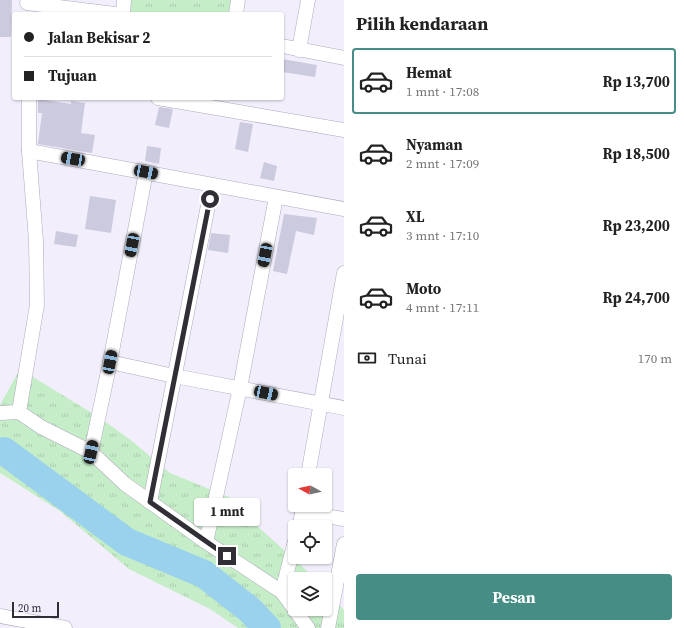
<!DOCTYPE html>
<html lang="id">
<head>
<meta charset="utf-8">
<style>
  :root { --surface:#fff; --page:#f6f6f6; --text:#222; --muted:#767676; --line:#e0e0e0; --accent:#468d86 }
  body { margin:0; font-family:"Source Serif 4",serif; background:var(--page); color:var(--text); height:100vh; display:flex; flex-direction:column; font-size:15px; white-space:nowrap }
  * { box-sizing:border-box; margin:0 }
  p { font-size:13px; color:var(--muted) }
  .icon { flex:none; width:22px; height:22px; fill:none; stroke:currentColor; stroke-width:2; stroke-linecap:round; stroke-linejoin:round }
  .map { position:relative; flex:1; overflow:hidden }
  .panel { display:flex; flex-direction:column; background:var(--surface); width:340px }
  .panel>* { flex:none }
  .hud { position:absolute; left:12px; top:12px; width:272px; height:88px; border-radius:4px; box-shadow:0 1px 3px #0004; display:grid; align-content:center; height:88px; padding:0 12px; background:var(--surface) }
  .needle { width:26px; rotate:278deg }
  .fabs { position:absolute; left:288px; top:468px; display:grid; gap:8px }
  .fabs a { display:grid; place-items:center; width:44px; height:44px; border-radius:4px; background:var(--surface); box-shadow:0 1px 3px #0004; font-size:20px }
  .scale { position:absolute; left:12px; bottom:10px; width:47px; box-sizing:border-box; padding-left:4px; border:2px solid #312e36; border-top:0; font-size:11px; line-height:14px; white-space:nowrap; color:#312e36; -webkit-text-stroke:3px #f2eefc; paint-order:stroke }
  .end { position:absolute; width:18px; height:18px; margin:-9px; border:5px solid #312e36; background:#fff; box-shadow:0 0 0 2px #fff }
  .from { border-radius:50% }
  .bubble { position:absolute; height:28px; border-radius:4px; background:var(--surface); box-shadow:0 1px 3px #0004; font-size:13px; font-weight:700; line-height:28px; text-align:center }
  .car { position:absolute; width:12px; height:24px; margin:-12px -6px; border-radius:5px; box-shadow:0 0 3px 1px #0007; background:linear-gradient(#222 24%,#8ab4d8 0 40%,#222 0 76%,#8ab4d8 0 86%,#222 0) }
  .hud b { display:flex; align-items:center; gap:14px; height:38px; font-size:15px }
  .hud b+b { border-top:1px solid var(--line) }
  .hud i { width:10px; height:10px; background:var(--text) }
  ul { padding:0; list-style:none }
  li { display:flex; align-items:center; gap:12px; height:66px; margin:0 8px 6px; padding:0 4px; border:2px solid transparent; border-radius:4px }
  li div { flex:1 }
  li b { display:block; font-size:15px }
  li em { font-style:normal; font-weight:700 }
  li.selected { border-color:var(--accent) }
  li>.icon { width:36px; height:36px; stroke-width:1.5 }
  h2 { padding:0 12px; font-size:18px; line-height:48px }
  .pay { display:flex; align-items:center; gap:10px; height:44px; padding:0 12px; font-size:15px }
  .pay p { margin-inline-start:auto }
  .cta { display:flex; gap:8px; margin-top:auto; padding:8px 12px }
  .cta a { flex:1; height:46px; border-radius:4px; background:var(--accent); color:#fff; font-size:16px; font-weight:700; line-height:46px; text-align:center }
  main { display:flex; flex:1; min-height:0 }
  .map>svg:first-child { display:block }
  .park { fill:url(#park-tufts) }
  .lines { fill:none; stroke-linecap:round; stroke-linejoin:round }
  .canal { stroke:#9ad2ee; stroke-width:17 }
  .river { stroke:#9ad2ee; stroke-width:28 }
  .building { fill:#cbcadf }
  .minor-casing { stroke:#afa9bd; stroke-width:15 }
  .minor { stroke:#fff; stroke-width:14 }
  .route { stroke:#312e36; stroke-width:5 }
</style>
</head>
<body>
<main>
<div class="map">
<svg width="344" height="628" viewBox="0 0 344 628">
  <defs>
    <pattern id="park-tufts" width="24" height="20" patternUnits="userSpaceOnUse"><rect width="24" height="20" fill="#c5edc7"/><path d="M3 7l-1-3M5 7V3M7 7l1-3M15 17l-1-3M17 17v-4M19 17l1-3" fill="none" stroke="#aaccac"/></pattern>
  </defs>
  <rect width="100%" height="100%" fill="#f2eefc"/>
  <!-- park -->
  <g class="park">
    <path d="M121,0H238L236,14H138L119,10Z"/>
    <path d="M20,369L100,418L132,441L170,473L229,497L255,524L316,579H295V609H325V589L344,610V628H238L210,609L129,569L60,511L0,473V405Z"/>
  </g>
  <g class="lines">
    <!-- canal -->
    <path class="canal" d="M0,448L1,449"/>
    <!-- river -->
    <path class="river" d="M4,451L127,542L204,574L250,610L267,628"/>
  </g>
  <!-- building -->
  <g class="building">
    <path d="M0,0H12L11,37H0Z"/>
    <path d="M282,59L317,65L315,77L282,72Z"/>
    <path d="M38,99L71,104V101L85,103L81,133L95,135L92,153L38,144L42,113H38Z"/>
    <path d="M159,107L173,109L169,128L155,125Z"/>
    <path d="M240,122L253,124L248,152L235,149Z"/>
    <path d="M147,146L161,148L159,164L145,161Z"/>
    <path d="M264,162L277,166L274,181L260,178Z"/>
    <path d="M90,196L116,200L111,233L85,229Z"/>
    <path d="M284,214L317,218L314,235L296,231L287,274L273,271Z"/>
    <path d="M56,231L78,235L76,247L54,244Z"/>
    <path d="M211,233L230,235L228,253L208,250Z"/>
  </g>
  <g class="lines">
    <!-- minor casing -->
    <g class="minor-casing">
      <g id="minor">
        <path d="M27,3L115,14"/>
        <path d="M123,14L124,0"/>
        <path d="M236,14L238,0"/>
        <path d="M282,46L344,58"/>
        <path d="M299,50L308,0"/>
        <path d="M29,98V151L36,241L37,305L19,412L41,427L91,452L125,484L206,542L282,592L308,628"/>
        <path d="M158,98L344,130"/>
        <path d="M29,151L344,209"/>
        <path d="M110,362L174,376L344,408"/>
        <path d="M0,413L19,412"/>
        <path d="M91,452L110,362L146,172"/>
        <path d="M308,475L344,273"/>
        <path d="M150,502L212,185"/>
        <path d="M302,512L344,519"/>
        <path d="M299,527L304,505"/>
        <path d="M206,542L240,388L276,197"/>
        <path d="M282,592L295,541"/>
        <path d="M0,616L65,628"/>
        <path d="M328,628L344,544"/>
      </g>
    </g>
    <!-- minor -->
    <use href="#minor" class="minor"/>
  </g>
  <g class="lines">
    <!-- route -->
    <path class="route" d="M210,199L150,502L227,556"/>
  </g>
</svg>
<div class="fabs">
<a><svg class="needle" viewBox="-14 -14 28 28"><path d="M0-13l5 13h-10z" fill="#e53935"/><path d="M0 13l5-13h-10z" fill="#767676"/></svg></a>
<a><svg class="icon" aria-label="locate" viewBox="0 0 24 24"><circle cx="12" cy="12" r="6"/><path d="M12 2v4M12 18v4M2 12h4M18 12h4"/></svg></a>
<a><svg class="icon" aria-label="layers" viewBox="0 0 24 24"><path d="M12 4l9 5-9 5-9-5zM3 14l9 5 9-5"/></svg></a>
</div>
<div class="scale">20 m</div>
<i class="end from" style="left:210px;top:199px"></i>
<i class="end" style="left:227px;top:556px"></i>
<div class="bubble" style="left:194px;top:498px;width:66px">1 mnt</div>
<i class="car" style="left:73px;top:159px;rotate:280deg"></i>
<i class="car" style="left:146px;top:172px;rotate:101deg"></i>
<i class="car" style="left:132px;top:245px;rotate:191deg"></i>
<i class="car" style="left:265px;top:255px;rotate:191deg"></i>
<i class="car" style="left:110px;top:362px;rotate:11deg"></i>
<i class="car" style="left:266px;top:393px;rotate:102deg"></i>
<i class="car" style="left:91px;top:452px;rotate:12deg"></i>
<div class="hud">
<b><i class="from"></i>Jalan Bekisar 2</b>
<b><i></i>Tujuan</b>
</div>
</div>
<section class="panel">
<h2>Pilih kendaraan</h2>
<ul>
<li class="selected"><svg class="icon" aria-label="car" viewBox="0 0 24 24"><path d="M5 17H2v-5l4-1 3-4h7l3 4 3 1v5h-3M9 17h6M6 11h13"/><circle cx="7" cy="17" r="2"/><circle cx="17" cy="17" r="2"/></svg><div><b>Hemat</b><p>1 mnt · 17:08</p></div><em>Rp 13,700</em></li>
<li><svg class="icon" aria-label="car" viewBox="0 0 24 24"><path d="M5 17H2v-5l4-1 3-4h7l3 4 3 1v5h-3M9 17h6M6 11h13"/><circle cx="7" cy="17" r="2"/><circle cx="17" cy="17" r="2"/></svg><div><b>Nyaman</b><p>2 mnt · 17:09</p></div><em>Rp 18,500</em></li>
<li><svg class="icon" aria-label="car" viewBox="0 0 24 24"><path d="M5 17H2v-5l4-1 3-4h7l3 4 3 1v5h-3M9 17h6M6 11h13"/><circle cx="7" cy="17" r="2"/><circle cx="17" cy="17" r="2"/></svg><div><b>XL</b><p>3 mnt · 17:10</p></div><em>Rp 23,200</em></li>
<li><svg class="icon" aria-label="car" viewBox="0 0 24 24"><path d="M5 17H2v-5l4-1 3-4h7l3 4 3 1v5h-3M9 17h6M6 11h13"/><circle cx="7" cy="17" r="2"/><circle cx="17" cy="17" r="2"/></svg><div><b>Moto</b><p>4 mnt · 17:11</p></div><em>Rp 24,700</em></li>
</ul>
<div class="pay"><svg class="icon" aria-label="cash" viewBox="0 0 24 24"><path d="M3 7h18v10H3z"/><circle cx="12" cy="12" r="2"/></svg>Tunai<p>170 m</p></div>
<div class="cta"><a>Pesan</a></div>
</section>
</main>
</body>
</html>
